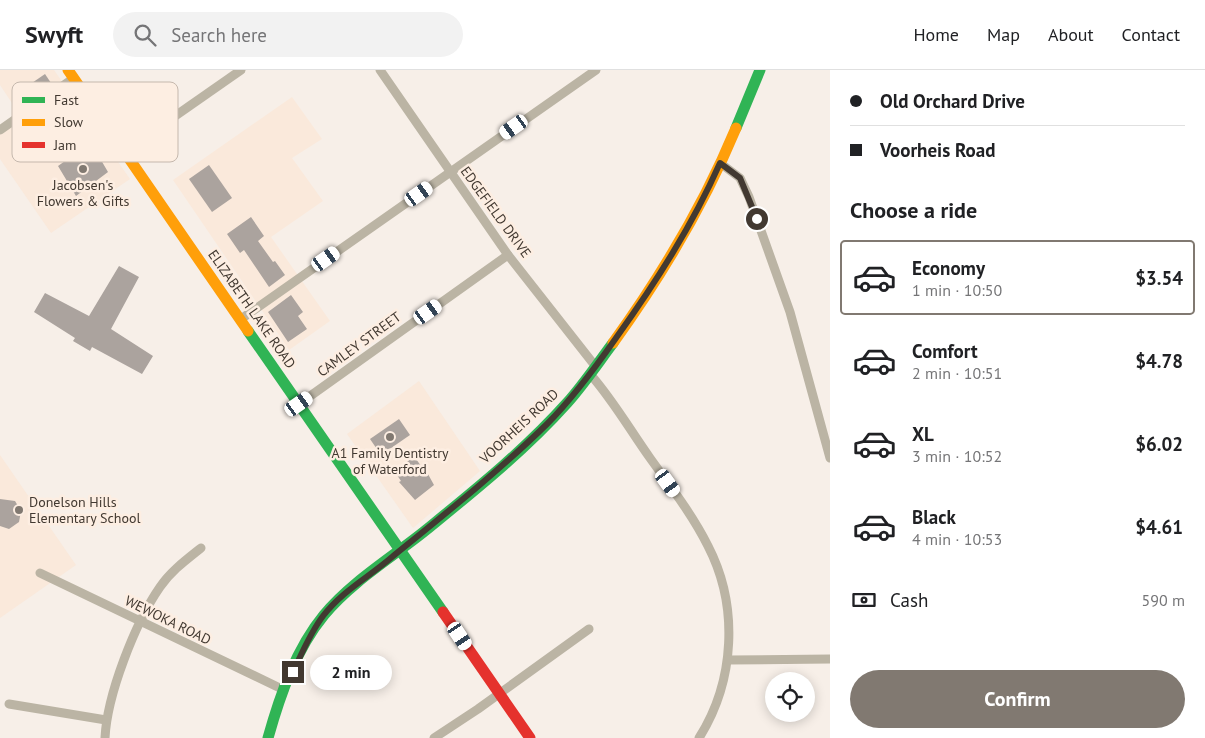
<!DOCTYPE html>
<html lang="en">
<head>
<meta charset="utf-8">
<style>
  :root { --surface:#fff; --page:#f2f2f2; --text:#202124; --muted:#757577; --line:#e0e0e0; --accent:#817971 }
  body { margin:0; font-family:"PT Sans",sans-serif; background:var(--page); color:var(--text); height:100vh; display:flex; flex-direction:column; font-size:19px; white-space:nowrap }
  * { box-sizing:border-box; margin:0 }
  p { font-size:16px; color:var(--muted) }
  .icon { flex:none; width:28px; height:28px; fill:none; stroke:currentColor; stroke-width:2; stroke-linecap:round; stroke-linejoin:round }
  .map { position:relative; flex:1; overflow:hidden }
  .details { display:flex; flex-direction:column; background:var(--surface); width:375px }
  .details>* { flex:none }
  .top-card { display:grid; align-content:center; height:110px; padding:0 20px; background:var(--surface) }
  .tools { position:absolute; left:765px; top:602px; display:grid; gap:10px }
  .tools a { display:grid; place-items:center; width:50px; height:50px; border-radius:50%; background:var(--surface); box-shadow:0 2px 12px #0003; font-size:25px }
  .end { position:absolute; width:22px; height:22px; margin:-11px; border:6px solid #423931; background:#fff; box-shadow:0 0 0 2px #fff }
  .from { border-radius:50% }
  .bubble { position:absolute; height:35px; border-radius:18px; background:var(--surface); box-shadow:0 2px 12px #0003; font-size:16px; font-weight:700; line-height:35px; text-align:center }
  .car { position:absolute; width:15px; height:30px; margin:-15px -8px; border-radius:6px; box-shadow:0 0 4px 1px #0007; background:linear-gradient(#fff 24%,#345 0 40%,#fff 0 76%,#345 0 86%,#fff 0) }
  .top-card b { display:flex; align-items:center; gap:18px; height:48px; font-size:19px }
  .top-card b+b { border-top:1px solid var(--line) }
  .top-card i { width:12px; height:12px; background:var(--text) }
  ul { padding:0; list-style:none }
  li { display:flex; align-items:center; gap:15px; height:75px; margin:0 10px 8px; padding:0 10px; border:2px solid transparent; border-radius:5px }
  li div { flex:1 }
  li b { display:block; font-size:19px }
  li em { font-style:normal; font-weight:700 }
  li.on { border-color:var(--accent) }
  li>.icon { width:45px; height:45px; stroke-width:1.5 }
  h2 { padding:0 20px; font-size:22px; line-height:60px }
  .pay { display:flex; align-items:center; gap:12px; height:55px; padding:0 20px; font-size:19px }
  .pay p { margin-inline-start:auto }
  .action { display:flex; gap:10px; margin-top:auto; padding:10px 20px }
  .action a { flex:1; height:58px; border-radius:30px; background:var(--accent); color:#fff; font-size:20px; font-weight:700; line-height:58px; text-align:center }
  header { display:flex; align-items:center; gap:30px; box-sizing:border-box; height:70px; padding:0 25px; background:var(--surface); border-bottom:1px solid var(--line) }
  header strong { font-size:24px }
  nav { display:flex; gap:28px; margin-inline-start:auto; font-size:18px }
  .search { width:350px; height:45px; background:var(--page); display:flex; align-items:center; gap:12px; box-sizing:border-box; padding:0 18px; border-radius:28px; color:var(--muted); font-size:19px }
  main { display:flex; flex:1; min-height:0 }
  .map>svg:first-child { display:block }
  .built { fill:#fae9db }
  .building { fill:#aba39e }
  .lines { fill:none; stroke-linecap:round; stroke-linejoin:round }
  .street { stroke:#bbb4a4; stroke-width:9 }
  .fast { stroke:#30b455; stroke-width:11 }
  .slow { stroke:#ff9f0a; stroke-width:11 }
  .jam { stroke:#e5322d; stroke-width:11 }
  .route { stroke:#423931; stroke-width:6 }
  .poi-dot { fill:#817971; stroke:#fdeee2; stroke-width:2 }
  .labels { text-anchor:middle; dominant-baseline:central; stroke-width:5; stroke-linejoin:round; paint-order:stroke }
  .poi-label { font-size:14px; fill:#423931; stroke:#fdeee2 }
  .street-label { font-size:14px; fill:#423931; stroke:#fdeee2 }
  .key { fill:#fdeee2; stroke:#c5b8ad; stroke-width:1 }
  .key-label { font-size:14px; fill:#423931 }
</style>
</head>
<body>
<header>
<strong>Swyft</strong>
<div class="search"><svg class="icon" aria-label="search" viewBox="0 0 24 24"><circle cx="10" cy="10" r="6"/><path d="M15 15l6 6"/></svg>Search here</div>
<nav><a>Home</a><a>Map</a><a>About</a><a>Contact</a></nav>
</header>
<main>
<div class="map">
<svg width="830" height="668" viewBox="0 0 830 668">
  <rect width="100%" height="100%" fill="#f7efe8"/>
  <!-- built -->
  <g class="built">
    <path d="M0,0H54L130,109L51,163L0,89V64L22,48L0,15Z"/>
    <path d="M292,27L322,69L292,88L323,131L271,167L330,251L289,280L173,110Z"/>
    <path d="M419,311L480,401L413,458L347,364Z"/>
    <path d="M0,385L76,495L0,548Z"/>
  </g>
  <!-- building -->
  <g class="building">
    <path d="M45,4L51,13L35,24L29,15Z"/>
    <path d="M89,74L92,79L94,78L108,102L76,126L58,96Z"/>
    <path d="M209,95L232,128L212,142L189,109Z"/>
    <path d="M251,147L264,166L258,171L273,192L275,191L285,205L269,217L244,180L240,183L227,164Z"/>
    <path d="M119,196L139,207L111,259L153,286L142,304L92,277L90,281L73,271L75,268L34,242L45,223L89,246Z"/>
    <path d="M291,225L303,242L298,246L307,259L288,272L268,242Z"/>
    <path d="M399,349L410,365L381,385L370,369Z"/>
    <path d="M414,386L421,396L423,395L434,415L415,430L399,412L401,411L395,402Z"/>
    <path d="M0,429L15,431L21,441L19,452L9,459L0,456Z"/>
  </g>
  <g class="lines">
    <!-- street -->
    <g class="street">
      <path d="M380,0L508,185L596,297"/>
      <path d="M0,60L74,8"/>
      <path d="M125,81L241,0"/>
      <path d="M720,93L740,108L749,127L790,242L830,388"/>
      <path d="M241,249L596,0"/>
      <path d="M590,304C613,330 630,360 650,388C670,416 692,444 708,476C739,536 735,611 699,668"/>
      <path d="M299,334L508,185"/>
      <path d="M40,503L284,620"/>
      <path d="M728,590L830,589"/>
      <path d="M9,634L106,650"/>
      <path d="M105,668C107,625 135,553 160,517C171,501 186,490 201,478"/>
      <path d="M434,668L478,639L589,559"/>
    </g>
    <!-- fast -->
    <g class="fast">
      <path d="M736,58L760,0"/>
      <path d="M248,261L443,542"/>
      <path d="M268,668C280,625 296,579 324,545C351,512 394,486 426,460C475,420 525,380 567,333C584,314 598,293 613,273"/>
    </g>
    <!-- slow -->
    <g class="slow">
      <path d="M68,0L248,261"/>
      <path d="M613,273C662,205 704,135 736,58"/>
    </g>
    <!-- jam -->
    <path class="jam" d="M443,542L530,668"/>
  </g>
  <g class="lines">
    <!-- route -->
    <path class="route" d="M293,602C302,583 310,563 323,546C342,521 369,507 392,487C445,444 499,401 547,354C573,328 595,298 616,268C656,212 692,156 720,93L740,108L757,149"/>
  </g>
  <!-- markers -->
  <g class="poi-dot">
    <circle cx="83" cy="99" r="5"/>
    <circle cx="390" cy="367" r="5"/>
    <circle cx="19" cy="440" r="5"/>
  </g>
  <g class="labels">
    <!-- poi labels -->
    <g class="poi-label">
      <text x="83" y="115">Jacobsen's<tspan x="83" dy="16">Flowers &amp; Gifts</tspan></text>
      <text x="390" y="383">A1 Family Dentistry<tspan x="390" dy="16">of Waterford</tspan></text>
      <text x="29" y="432" text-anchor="start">Donelson Hills<tspan x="29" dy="16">Elementary School</tspan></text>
    </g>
    <!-- street labels -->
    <g class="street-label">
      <text transform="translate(496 142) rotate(54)">EDGEFIELD DRIVE</text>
      <text transform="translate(252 239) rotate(55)">ELIZABETH LAKE ROAD</text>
      <text transform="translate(359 274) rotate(-36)">CAMLEY STREET</text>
      <text transform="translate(519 356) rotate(-43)">VOORHEIS ROAD</text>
      <text transform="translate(168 550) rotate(26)">WEWOKA ROAD</text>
    </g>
  </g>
  <!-- legend -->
  <rect x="12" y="12" width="166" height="80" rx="8" class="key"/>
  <rect x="22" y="27" width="23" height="6" fill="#30b455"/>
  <rect x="22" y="49" width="23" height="7" fill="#ff9f0a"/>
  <rect x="22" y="72" width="23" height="6" fill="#e5322d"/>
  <g class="key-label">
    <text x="54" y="35">Fast</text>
    <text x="54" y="57">Slow</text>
    <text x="54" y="80">Jam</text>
  </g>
</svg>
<div class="tools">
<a><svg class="icon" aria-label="locate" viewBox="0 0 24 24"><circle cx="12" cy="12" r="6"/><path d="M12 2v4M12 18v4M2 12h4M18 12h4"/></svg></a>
</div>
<i class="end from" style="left:757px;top:149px"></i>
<i class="end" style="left:293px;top:602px"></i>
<div class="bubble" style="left:310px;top:585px;width:82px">2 min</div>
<i class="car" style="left:514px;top:57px;rotate:235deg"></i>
<i class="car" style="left:419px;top:124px;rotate:55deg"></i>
<i class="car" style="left:326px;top:189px;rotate:55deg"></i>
<i class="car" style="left:428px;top:242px;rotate:55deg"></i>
<i class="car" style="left:299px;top:334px;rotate:55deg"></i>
<i class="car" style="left:668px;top:413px;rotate:144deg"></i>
<i class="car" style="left:460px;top:566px;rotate:146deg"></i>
</div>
<section class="details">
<div class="top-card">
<b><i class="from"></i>Old Orchard Drive</b>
<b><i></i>Voorheis Road</b>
</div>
<h2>Choose a ride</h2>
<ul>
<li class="on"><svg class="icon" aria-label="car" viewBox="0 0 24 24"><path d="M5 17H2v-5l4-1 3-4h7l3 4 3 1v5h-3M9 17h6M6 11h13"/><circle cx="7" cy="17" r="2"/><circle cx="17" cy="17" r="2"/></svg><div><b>Economy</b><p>1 min · 10:50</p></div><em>$3.54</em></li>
<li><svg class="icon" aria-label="car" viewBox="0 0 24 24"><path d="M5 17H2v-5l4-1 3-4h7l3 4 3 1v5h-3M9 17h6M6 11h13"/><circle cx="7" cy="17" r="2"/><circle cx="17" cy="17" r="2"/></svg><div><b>Comfort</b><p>2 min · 10:51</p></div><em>$4.78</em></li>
<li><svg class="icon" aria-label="car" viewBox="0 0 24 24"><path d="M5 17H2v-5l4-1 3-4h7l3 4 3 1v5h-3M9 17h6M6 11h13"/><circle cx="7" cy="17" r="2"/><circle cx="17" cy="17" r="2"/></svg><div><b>XL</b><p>3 min · 10:52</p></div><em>$6.02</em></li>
<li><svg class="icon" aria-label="car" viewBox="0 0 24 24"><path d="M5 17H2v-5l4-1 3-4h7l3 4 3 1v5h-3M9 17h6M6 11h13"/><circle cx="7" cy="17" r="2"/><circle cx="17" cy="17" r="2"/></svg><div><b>Black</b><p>4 min · 10:53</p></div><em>$4.61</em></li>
</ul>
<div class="pay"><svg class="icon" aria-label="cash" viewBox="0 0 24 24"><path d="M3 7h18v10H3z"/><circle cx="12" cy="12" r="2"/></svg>Cash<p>590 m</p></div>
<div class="action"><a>Confirm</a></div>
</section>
</main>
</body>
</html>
